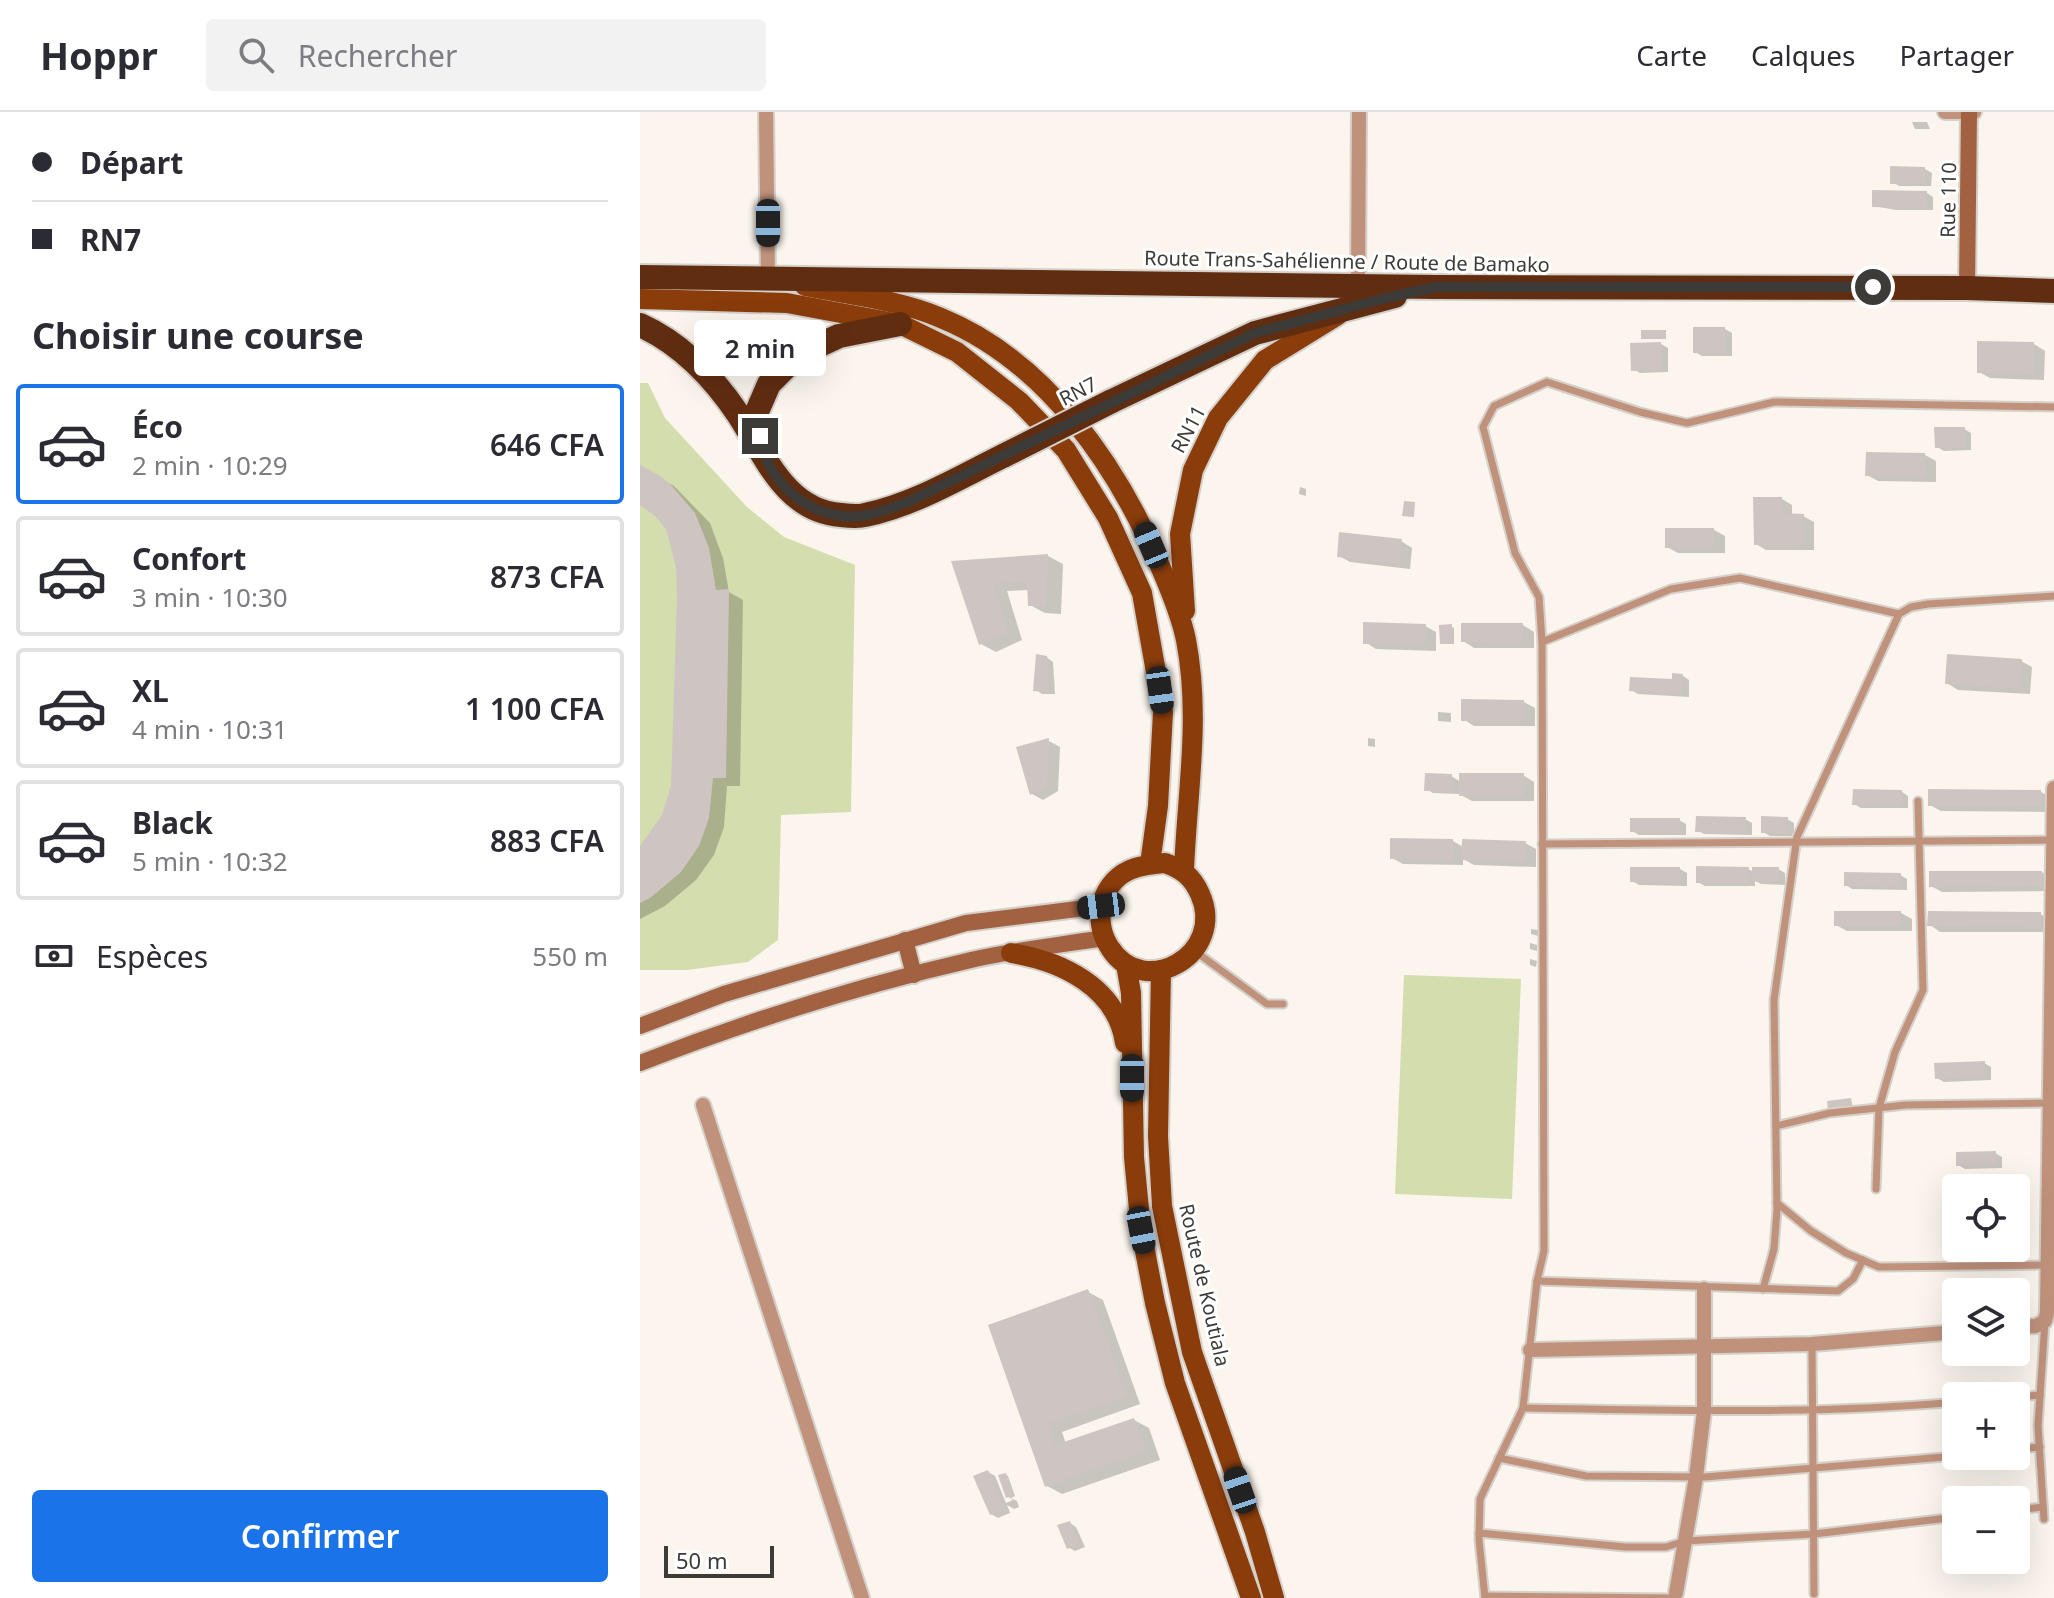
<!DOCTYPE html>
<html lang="fr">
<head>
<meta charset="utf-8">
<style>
  :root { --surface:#fff; --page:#f2f2f3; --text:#2b2b33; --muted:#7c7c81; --line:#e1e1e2; --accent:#1a73e8 }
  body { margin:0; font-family:"Noto Sans",sans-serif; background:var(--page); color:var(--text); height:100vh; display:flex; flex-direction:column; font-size:30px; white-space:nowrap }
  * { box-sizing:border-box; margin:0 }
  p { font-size:26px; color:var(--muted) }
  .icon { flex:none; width:44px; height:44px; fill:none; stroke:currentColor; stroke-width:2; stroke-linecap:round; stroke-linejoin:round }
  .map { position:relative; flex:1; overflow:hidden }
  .drawer { display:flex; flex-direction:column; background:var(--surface); width:640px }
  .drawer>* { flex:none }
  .guide { display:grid; align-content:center; height:176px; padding:0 32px; background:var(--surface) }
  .controls { position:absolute; left:1302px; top:1062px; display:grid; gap:16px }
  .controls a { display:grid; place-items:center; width:88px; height:88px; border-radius:8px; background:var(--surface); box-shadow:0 8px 32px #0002; font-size:40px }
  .scale { position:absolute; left:24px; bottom:20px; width:110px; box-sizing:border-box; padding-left:8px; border:4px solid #3d3b38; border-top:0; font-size:22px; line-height:28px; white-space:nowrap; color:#3d3b38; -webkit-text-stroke:6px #fff; paint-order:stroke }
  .end { position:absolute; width:36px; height:36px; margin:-18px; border:10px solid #3d3b38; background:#fff; box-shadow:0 0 0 4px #fff }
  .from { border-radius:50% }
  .bubble { position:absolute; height:56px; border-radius:8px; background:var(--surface); box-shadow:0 8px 32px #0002; font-size:26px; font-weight:600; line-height:56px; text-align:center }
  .car { position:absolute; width:24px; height:48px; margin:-24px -12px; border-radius:10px; box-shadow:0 0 6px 2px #0007; background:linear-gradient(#222 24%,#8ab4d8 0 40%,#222 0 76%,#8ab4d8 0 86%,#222 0) }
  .guide b { display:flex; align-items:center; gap:28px; height:76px; font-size:30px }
  .guide b+b { border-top:2px solid var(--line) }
  .guide i { width:20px; height:20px; background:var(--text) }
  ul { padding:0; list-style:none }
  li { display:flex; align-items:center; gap:24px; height:120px; margin:0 16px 12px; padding:0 16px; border:4px solid var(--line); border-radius:8px }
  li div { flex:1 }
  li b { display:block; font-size:30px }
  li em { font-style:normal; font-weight:600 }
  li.on { border-color:var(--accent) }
  li>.icon { width:72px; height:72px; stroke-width:1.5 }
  h2 { padding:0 32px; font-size:36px; line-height:96px }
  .pay { display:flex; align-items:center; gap:20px; height:88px; padding:0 32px; font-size:30px }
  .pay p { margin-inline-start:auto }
  .primary-button { display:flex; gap:16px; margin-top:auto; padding:16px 32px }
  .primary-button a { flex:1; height:92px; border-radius:8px; background:var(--accent); color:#fff; font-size:32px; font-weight:600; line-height:92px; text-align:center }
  header { display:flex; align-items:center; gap:48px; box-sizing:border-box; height:112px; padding:0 40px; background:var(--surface); border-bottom:2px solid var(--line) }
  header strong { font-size:38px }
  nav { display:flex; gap:44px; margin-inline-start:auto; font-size:28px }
  .search { width:560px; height:72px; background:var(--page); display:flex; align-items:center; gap:20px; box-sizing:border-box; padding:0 28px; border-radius:8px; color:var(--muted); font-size:30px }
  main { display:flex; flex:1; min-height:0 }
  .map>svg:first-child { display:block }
  .green { fill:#d4ddae }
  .shadow { fill:#0003 }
  .building { fill:#cec5c3 }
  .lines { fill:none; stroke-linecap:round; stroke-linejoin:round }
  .lane-casing { stroke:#d5d0ca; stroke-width:11 }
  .street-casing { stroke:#d5d0ca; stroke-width:18 }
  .secondary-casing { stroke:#d5d0ca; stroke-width:20 }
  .primary-casing { stroke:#d5d0ca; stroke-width:24 }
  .highway-casing { stroke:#d5d0ca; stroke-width:28 }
  .lane { stroke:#c0927c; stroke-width:7 }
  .street { stroke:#c0927c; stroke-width:14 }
  .secondary { stroke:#a26141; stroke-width:16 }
  .primary { stroke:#8a3c0b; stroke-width:20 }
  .highway { stroke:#612d11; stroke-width:24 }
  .highway-bridge-casing { stroke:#d5d0ca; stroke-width:28; stroke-linecap:butt }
  .highway-bridge { stroke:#612d11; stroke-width:24 }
  .route { stroke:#3d3b38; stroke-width:10 }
  .labels { text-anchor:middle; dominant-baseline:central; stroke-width:6; stroke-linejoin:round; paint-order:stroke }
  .street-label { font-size:20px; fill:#3d3b38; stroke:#fff }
</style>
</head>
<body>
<header>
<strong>Hoppr</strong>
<div class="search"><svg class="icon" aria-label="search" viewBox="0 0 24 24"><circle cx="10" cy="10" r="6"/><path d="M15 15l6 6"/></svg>Rechercher</div>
<nav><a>Carte</a><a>Calques</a><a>Partager</a></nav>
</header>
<main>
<section class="drawer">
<div class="guide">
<b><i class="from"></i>Départ</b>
<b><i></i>RN7</b>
</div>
<h2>Choisir une course</h2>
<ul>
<li class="on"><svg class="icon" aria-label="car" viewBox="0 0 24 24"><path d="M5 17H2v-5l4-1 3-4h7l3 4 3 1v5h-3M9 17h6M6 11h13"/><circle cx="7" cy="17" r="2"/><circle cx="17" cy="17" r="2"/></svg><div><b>Éco</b><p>2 min · 10:29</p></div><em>646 CFA</em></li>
<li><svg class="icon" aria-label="car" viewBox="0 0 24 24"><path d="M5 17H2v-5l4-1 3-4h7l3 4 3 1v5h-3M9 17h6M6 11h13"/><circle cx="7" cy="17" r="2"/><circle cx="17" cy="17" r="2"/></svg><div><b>Confort</b><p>3 min · 10:30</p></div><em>873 CFA</em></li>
<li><svg class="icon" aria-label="car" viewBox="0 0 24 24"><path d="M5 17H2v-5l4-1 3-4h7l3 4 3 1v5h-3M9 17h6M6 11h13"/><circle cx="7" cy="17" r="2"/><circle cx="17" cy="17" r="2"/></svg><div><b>XL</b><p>4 min · 10:31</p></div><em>1 100 CFA</em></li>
<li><svg class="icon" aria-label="car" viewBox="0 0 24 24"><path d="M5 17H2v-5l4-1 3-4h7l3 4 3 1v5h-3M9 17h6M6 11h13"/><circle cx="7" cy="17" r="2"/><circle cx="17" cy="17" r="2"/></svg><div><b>Black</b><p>5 min · 10:32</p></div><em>883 CFA</em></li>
</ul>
<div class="pay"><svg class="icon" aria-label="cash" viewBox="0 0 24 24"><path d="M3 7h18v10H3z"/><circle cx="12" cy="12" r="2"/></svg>Espèces<p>550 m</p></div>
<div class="primary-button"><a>Confirmer</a></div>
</section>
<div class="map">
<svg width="1414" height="1486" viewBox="0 0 1414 1486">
  <rect width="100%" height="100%" fill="#fbf5ee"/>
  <!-- green -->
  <g class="green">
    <path d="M0,271H8L25,306L107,395L144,425L215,453L211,700L141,703L138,828L108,850L47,858H0Z"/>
    <path d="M764,863L881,867L872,1087L755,1082Z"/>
  </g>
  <!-- shadow -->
  <g class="shadow">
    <path d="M1272,10H1287L1290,17H1275Z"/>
    <path d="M1285,57L1292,61L1291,74H1259L1252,70Z"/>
    <path d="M1287,81L1293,85V98H1256L1234,94Z"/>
    <path d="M1085,217L1092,221V244H1062L1055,240Z"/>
    <path d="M1021,232L1028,236V260L1000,261L993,257Z"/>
    <path d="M1394,232L1405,239L1404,268L1350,266L1339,260Z"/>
    <path d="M1324,317L1331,321V338L1304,339L1297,335Z"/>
    <path d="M1285,343L1296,349V370L1238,369L1227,363Z"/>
    <path d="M0,357L34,374L70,411L83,446L89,480L103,488L100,674H87L84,715L74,743L56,768L25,794L0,807V736L24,704L33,674L38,455L28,416L16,403L0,392Z"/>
    <path d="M660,375L666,377V384L659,382Z"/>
    <path d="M1142,387L1152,393V404H1163L1174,410V438H1126L1116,432Z"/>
    <path d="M1074,418L1085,424V441H1038L1027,435Z"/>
    <path d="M761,429L772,436L770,457L710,450L699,444Z"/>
    <path d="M408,444L423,452L421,502L405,501L390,493V478L367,479L382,528L356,540L341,532L314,451Z"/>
    <path d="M883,513L894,520V536H834L823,529Z"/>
    <path d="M785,514L796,520V539L736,537L725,530Z"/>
    <path d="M811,514L814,516V532H804L802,531Z"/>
    <path d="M406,545L413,550L415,582H402L396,578Z"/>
    <path d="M1381,549L1392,555L1390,582L1318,578L1307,571Z"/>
    <path d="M1043,564L1049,568V585L998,582L991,578L1034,569Z"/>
    <path d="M884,590L895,596V614H834L823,607Z"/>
    <path d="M798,600L811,601V610L798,609Z"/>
    <path d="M728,626L735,627V635L728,634Z"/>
    <path d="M409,629L420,635L418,679L403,688L392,682L379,636Z"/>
    <path d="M883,663L894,670V689H832L819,682L793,681L786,677L811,664L821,670Z"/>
    <path d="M1262,680L1268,684V696H1221L1214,692Z"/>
    <path d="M1401,680L1412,686L1411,700L1301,699L1290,693Z"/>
    <path d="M1105,707L1112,711V723L1064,722L1057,718Z"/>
    <path d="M1147,707L1154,711V724H1130L1123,720Z"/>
    <path d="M1039,708L1046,712V723H999L992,719Z"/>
    <path d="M813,729L823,735L885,731L896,737V755L834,753L823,747V753L763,752L752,746Z"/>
    <path d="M1040,757L1047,761V774L999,773L992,769Z"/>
    <path d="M1108,757L1114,760L1138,757L1145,761V773L1121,772L1115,769V774H1065L1058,770Z"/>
    <path d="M1402,760L1412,767L1413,779L1302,780L1291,774Z"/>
    <path d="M1260,763L1267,767V778L1212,777L1206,773Z"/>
    <path d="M1261,801L1272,807V819H1207L1196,813Z"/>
    <path d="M1400,802L1411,808V820H1300L1290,813Z"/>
    <path d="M891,817L898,818V824L891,822Z"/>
    <path d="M890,831L897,833V839L890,837Z"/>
    <path d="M890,847L897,849L896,855L890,853Z"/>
    <path d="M1344,951L1351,955V968L1304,970L1297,966Z"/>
    <path d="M1355,1041L1362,1045V1056L1325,1057L1318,1053Z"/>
    <path d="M448,1180L463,1188L500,1292L422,1320L426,1332L494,1308L509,1316L520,1348L422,1382L407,1374L350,1214Z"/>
    <path d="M348,1360L355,1364L366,1391L373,1388L367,1384L365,1363L368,1364L375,1384L371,1386L377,1389L379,1395L374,1397L367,1393L370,1401L358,1406L351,1402Z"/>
    <path d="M430,1411L436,1415L445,1435L435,1439L428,1435Z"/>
  </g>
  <!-- building -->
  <g class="building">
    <path d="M1250,54L1285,55V72H1250Z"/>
    <path d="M1232,78L1287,79V96L1232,95Z"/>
    <rect x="1053" y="215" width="32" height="26"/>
    <rect x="1001" y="218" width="25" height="9"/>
    <path d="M1337,229L1394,230V262L1337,261Z"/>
    <path d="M1021,230L1022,258L991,259L990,231Z"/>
    <path d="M1294,315H1325V336H1295Z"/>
    <path d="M1226,340L1285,341V365L1225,364Z"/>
    <path d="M0,353L19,363L31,373L55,401L69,436L76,478L89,477L86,666H73L69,706L59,734L41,760L10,786L0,791V734L22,703L31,674L37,486L36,455L26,417L15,404L0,393Z"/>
    <path d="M1113,385H1142V401L1164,402V433H1114Z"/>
    <path d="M764,389L775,390L774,405L762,404Z"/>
    <rect x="1025" y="416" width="49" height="20"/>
    <path d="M699,420L762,427L759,452L697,445Z"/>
    <path d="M408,442L406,494H388L387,470L353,471L368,520L339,533L311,449Z"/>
    <path d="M723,510L786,512L785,533L723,532Z"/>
    <path d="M821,511H883V531L821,530Z"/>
    <path d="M812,512V532H800L799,513Z"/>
    <path d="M396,542L407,544L409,580L393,579Z"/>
    <path d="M1307,542L1382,547L1380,577L1305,572Z"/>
    <path d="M1032,561L1043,562L1042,582L989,579L990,565L1032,567Z"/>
    <path d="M821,587L884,588V609H821Z"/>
    <path d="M409,626L407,673L390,683L376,635Z"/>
    <path d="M785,661L812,662V679H784Z"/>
    <path d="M819,661H884L883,684H819Z"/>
    <path d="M1213,677L1262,678V693H1212Z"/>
    <path d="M1288,677L1401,678V694H1288Z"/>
    <path d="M1056,704L1106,705L1105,721L1055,720Z"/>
    <path d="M1121,704L1148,705L1147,721H1121Z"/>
    <path d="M990,706H1040V721L990,720Z"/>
    <path d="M750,726L813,727V748L750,747Z"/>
    <path d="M822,727L886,729L885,750L821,748Z"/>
    <path d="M1056,754L1109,755L1108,771H1056Z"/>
    <path d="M990,755H1040V771L990,770Z"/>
    <path d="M1112,755H1139V770L1112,769Z"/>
    <path d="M1289,759H1402V774L1289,775Z"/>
    <path d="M1204,760L1261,761L1260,775L1204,774Z"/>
    <rect x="1194" y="799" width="67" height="15"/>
    <path d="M1288,799L1401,800V815L1287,814Z"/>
    <path d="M1345,949V965L1295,967L1294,951Z"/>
    <path d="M1211,986L1213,996L1188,999L1187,989Z"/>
    <path d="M1356,1039V1053L1316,1054V1040Z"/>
    <path d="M448,1177L487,1284L408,1312L415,1333L494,1306L506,1339L405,1375L348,1213Z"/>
    <path d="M348,1358L365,1397L350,1403L333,1364Z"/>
    <path d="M366,1361L373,1383L366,1386L358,1363Z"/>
    <path d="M430,1409L439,1432L427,1437L417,1413Z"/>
  </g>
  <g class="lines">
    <!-- lane casing -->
    <g class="lane-casing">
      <g id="lane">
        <path d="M902,530L1031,477L1100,466L1259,502"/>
        <path d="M902,732L1413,728"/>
        <path d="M556,840L627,892H643"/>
        <path d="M1136,1014L1190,1001L1266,993L1409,991"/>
        <path d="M1236,1077L1239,996L1255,940L1283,878L1278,689"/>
        <path d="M1137,1091L1171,1119L1206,1141L1239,1155L1408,1153"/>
        <path d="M897,1169L1198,1179L1213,1167L1223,1148"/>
        <path d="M1123,1177L1134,1137L1137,1098L1134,888L1157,725L1259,502L1271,495L1288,492L1414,484"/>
        <path d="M1172,1232L1174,1482"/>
        <path d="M1376,1285L1400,1283"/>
        <path d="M883,1296C1028,1298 1172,1303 1316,1290"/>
        <path d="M1376,1337L1400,1335"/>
        <path d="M859,1346L946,1364L1065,1365L1316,1344"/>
        <path d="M1376,1398L1403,1395"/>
        <path d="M1404,1407L1398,1314L1405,1209"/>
        <path d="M839,1421L985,1435H1026L1045,1429L1174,1422L1316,1405"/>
        <path d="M845,1484L1030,1486L1036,1481"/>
        <path d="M845,1486L839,1428L840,1387L883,1296L897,1169L904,1139L902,530L899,485L875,441L843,315L854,294L907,270L1000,300L1047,311L1134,290L1414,295"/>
      </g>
    </g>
    <!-- street casing -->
    <g class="street-casing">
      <g id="street">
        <path d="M126,0L128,166"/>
        <path d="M1305,0H1334"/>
        <path d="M718,174L719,0"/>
        <path d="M63,993L222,1486"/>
        <path d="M1376,1215L1396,1214L1405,1209L1407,1201L1414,676"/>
        <path d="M890,1238L1172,1232L1316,1220"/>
        <path d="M1036,1481L1056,1365L1064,1299V1177"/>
      </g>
    </g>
    <!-- secondary casing -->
    <g class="secondary-casing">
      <g id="secondary">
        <path d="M1327,176L1329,0"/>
        <path d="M265,828L274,863"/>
        <path d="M0,914L84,882L326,811L461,794"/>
        <path d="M0,951C108,909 218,874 331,848C374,838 420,833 464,826"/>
      </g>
    </g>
    <!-- primary casing -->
    <g class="primary-casing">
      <g id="primary">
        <path d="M165,174C210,183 259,188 301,206C406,249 477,353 520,454C530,477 541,503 546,528C561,605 547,681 544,758"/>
        <path d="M0,187L147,191L260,212L317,240L379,289L426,338L468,406L502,481L523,600L518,694L510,752"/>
        <path d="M545,499L540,422L553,358L578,306L625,248L698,203"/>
        <path d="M525,751C542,757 552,764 560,782C587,842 504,889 470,836C451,808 461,767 495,756C504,753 515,752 525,751Z"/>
        <path d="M371,841C421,849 477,875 485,931"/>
        <path d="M486,852L491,881L494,1045L501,1118L515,1191L535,1271L611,1486"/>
        <path d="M521,858L518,1024L522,1094L552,1240L615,1420L634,1486"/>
      </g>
    </g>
    <!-- highway casing -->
    <g class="highway-casing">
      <g id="highway">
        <path d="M0,165L796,175L1327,176L1414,179"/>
        <path d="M0,213C40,231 73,265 98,302C125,343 145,399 201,403C209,404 218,405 225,403C274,393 320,365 365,343"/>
        <path d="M470,290L615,221L755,184"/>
        <path d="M121,332L116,302L129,272L158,243L199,224L260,212"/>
      </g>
    </g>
    <!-- lane -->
    <use href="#lane" class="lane"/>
    <!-- street -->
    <use href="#street" class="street"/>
    <!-- secondary -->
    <use href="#secondary" class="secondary"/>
    <!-- primary -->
    <use href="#primary" class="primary"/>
    <!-- highway -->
    <use href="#highway" class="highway"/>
    <!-- highway-bridge casing -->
    <g class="highway-bridge-casing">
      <path id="highway-bridge" d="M365,343L470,290"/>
    </g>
    <!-- highway-bridge -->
    <use href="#highway-bridge" class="highway-bridge"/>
  </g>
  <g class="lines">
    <!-- route -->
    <path class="route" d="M120,324C128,373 170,408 221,404C236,403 253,395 268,390L615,221L742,187L796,175H1233"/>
  </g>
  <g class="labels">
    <!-- street labels -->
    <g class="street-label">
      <text transform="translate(1308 88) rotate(-89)">Rue 110</text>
      <text transform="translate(707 149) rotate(1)">Route Trans-Sahélienne / Route de Bamako</text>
      <text transform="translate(438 279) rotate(-27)">RN7</text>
      <text transform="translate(548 317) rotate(-62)">RN11</text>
      <text transform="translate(565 1173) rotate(77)">Route de Koutiala</text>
    </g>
  </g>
</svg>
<div class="controls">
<a><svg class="icon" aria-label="locate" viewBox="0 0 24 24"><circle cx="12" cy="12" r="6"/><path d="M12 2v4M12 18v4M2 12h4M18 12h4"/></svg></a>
<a><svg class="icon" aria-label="layers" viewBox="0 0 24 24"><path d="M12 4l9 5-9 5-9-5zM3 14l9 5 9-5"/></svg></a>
<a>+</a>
<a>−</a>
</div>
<div class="scale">50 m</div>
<i class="end from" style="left:1233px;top:175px"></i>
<i class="end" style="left:120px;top:324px"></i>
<div class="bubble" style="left:54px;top:208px;width:132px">2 min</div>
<i class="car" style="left:128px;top:111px;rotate:180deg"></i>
<i class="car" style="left:511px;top:433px;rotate:337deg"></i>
<i class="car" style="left:520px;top:578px;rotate:172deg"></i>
<i class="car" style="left:461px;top:794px;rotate:263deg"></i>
<i class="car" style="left:492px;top:966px;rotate:180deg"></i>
<i class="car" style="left:501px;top:1118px;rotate:169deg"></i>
<i class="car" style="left:600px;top:1378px;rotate:341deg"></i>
</div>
</main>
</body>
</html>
